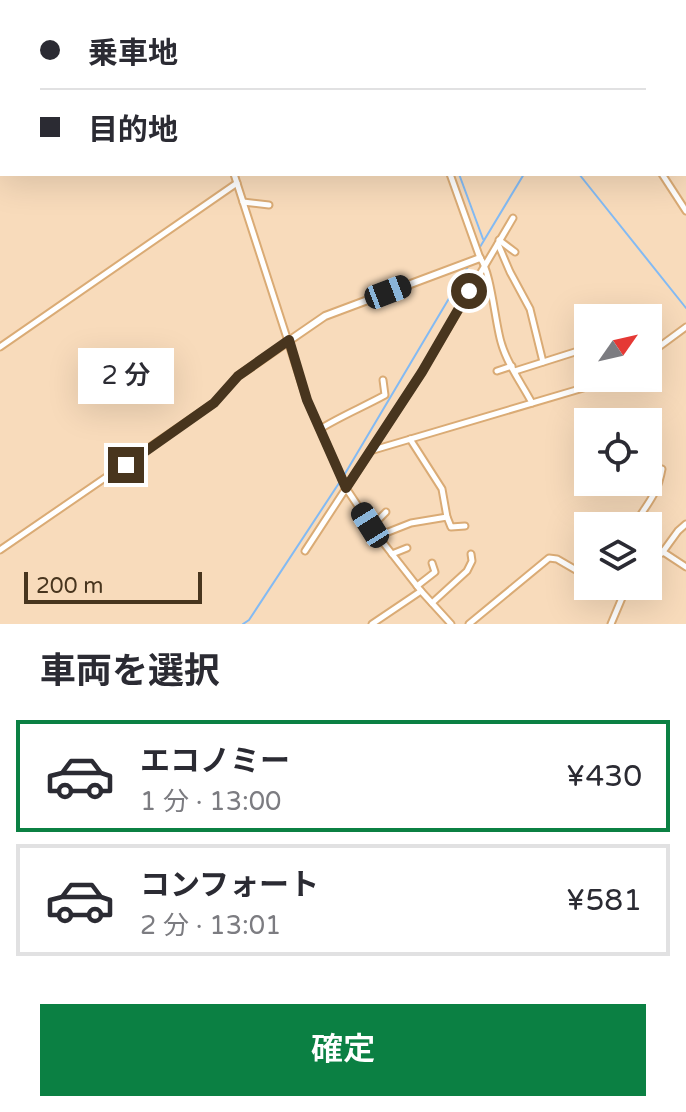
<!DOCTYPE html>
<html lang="ja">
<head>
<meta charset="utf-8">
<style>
  :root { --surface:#fff; --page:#f2f2f3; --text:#2b2b33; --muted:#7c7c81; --line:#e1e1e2; --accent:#0b8043 }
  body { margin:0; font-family:"Varela Round","Noto Sans JP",sans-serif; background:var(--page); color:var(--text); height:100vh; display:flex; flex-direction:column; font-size:30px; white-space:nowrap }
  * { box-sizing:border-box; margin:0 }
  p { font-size:26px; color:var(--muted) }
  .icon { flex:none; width:44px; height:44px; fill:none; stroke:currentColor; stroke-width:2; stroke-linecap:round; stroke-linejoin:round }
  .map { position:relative; height:624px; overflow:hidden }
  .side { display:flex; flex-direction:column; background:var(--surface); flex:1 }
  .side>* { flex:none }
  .banner { position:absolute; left:0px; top:0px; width:686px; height:176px; box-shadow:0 8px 32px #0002; display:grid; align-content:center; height:176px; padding:0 40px; background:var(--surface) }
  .needle { width:52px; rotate:56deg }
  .tools { position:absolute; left:574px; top:304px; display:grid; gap:16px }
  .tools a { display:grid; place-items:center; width:88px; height:88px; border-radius:0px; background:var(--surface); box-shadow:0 8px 32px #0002; font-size:40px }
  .scale { position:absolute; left:24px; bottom:20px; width:178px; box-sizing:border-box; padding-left:8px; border:4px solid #48351e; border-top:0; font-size:22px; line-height:28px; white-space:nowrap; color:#48351e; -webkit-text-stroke:6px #f8dbbb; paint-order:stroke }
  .end { position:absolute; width:36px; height:36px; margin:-18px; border:10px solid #48351e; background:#fff; box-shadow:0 0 0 4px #fff }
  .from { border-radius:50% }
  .bubble { position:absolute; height:56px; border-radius:0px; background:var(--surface); box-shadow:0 8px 32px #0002; font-size:26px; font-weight:600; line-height:56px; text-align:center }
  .car { position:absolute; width:24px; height:48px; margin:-24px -12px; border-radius:10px; box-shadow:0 0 6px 2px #0007; background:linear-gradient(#222 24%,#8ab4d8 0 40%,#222 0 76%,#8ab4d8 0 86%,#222 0) }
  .banner b { display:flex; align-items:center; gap:28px; height:76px; font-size:30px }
  .banner b+b { border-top:2px solid var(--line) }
  .banner i { width:20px; height:20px; background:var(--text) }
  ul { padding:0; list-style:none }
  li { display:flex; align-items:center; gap:24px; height:112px; margin:0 16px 12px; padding:0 24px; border:4px solid var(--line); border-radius:0px }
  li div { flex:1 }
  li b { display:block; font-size:30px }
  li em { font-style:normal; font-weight:600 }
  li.current { border-color:var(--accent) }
  li>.icon { width:72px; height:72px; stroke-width:1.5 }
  h2 { padding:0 40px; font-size:36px; line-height:96px }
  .button { display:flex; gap:16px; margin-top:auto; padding:16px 40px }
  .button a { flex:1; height:92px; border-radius:0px; background:var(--accent); color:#fff; font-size:32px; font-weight:600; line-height:92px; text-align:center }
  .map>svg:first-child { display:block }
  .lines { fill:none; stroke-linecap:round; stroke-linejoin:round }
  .stream { stroke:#83baf3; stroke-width:2 }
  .minor-casing { stroke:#daab75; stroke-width:9 }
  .tertiary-casing { stroke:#daab75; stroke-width:10 }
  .minor { stroke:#fff; stroke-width:5 }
  .tertiary { stroke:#fff; stroke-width:6 }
  .route { stroke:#48351e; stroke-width:10 }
</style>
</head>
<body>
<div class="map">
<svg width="686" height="624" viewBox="0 0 686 624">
  <rect width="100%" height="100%" fill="#f8dbbb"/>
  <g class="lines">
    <!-- stream -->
    <g class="stream">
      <path d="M395,0V2"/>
      <path d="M459,174L483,239"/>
      <path d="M579,174L686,308"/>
      <path d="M480,247L524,174"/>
      <path d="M243,624L249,620L343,477L470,263"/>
    </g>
    <!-- minor casing -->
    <g class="minor-casing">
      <g id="minor">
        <path d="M177,0L178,2"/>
        <path d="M386,0L387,2"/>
        <path d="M562,0L563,2"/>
        <path d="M684,146L686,148"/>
        <path d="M234,174L307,400L346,488L378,536L421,591L451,624"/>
        <path d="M450,174L480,258C491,271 495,322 501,342C507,364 522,384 532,403"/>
        <path d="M662,174L686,211"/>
        <path d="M243,202L269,205"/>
        <path d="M499,240L515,252"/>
        <path d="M498,244L510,272L530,309L543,362"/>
        <path d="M0,347L237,183"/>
        <path d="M648,355L686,327"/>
        <path d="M497,371L512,366"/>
        <path d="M515,371L575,352"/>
        <path d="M320,429C341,416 363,407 385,395L383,380"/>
        <path d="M410,439L442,489L447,517L451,527L465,526"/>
        <path d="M370,451L617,378"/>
        <path d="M634,526C646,504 657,497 662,469"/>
        <path d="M371,527L386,512"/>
        <path d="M378,536L411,523L447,517"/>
        <path d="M648,542L686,567"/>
        <path d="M0,550L214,403L238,376"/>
        <path d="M305,551L422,372L513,218"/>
        <path d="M662,553L678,531L686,524"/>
        <path d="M392,554L407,548"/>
        <path d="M417,586L435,572L432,563"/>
        <path d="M607,586L623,593"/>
        <path d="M432,603L467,571L472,561L471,554"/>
        <path d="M372,624L421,591"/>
        <path d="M469,624L549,558L557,559L588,577"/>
        <path d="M611,624L627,586"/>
      </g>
    </g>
    <!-- tertiary casing -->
    <g class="tertiary-casing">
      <path id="tertiary" d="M238,376L325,316L480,258"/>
    </g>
    <!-- minor -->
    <use href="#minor" class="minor"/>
    <!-- tertiary -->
    <use href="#tertiary" class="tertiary"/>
  </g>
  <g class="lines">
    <!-- route -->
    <path class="route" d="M126,465L214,403L238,376L289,340L307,400L346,488L422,372L469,291"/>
  </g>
</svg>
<div class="tools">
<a><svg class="needle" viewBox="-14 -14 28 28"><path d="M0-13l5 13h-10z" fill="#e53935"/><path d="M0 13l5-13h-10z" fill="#7c7c81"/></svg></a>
<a><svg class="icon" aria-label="locate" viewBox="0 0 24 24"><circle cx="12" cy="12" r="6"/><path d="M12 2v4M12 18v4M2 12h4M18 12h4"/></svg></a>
<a><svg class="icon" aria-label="layers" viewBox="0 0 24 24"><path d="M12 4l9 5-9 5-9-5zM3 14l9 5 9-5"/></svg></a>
</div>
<div class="scale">200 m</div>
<i class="end from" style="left:469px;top:291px"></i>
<i class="end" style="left:126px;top:465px"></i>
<div class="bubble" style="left:78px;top:348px;width:96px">2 分</div>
<i class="car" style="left:388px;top:292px;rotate:69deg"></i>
<i class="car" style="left:370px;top:525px;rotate:328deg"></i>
<div class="banner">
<b><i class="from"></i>乗車地</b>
<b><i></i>目的地</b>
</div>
</div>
<section class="side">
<h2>車両を選択</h2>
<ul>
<li class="current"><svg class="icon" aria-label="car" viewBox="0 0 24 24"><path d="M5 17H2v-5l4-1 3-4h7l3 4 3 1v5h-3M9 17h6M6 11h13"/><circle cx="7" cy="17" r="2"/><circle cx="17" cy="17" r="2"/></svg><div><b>エコノミー</b><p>1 分 · 13:00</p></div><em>¥430</em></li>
<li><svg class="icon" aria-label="car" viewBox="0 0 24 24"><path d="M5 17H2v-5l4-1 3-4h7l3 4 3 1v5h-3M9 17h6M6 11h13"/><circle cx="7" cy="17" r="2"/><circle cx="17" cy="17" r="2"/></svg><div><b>コンフォート</b><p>2 分 · 13:01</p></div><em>¥581</em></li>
</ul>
<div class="button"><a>確定</a></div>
</section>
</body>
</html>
